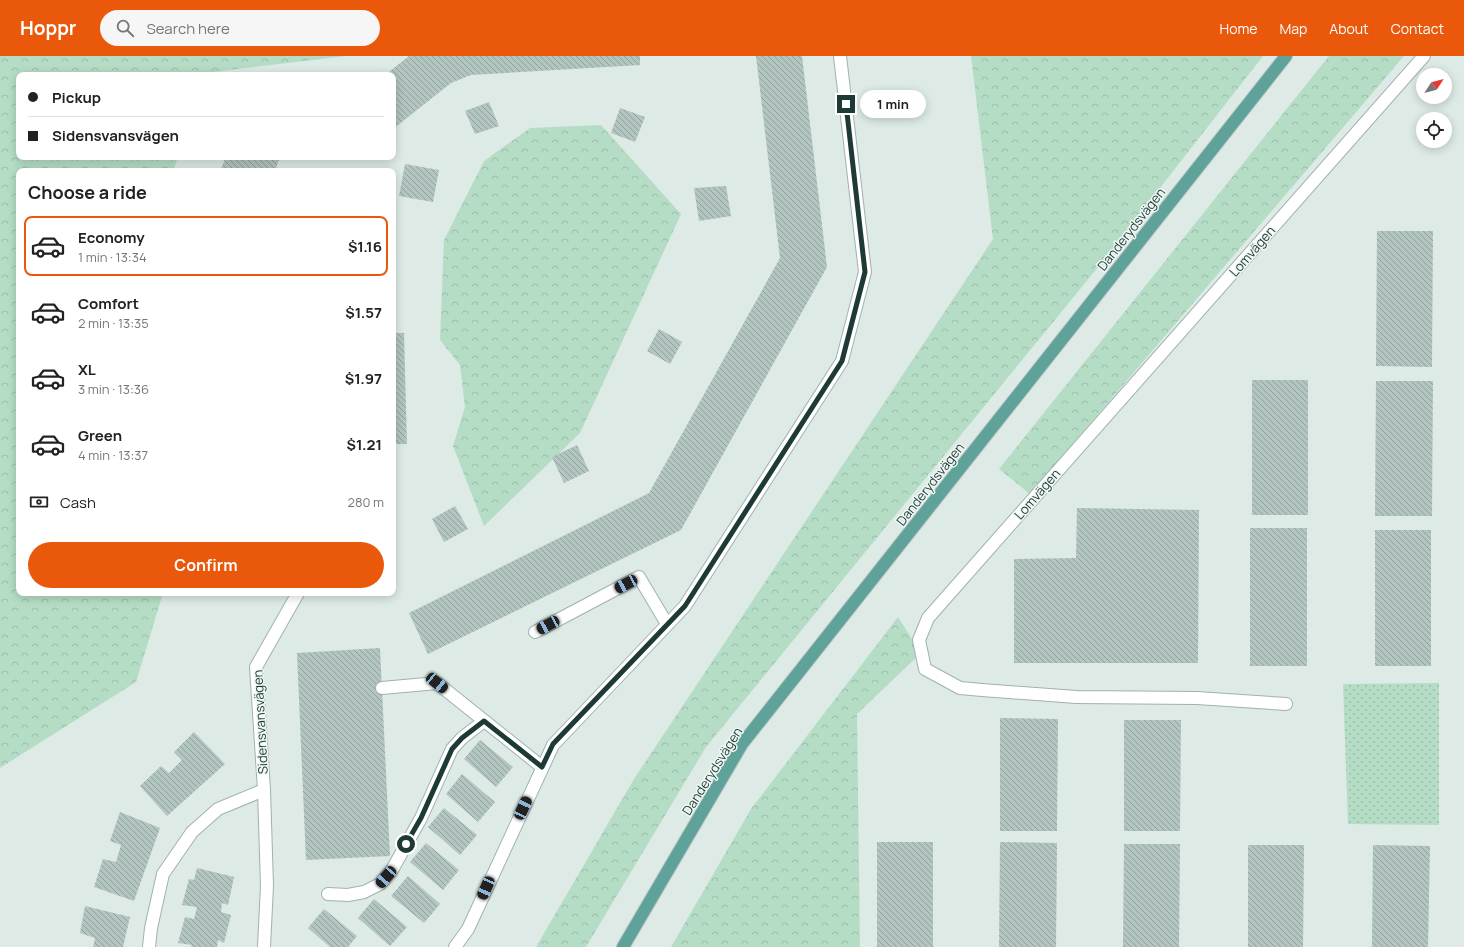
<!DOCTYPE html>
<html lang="en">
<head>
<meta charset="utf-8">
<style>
  :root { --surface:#fff; --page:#f6f6f6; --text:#222; --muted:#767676; --line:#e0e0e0; --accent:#ea580c }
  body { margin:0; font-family:Manrope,sans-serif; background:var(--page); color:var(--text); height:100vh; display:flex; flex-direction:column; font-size:15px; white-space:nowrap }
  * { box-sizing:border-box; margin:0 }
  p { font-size:13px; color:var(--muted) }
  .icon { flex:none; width:22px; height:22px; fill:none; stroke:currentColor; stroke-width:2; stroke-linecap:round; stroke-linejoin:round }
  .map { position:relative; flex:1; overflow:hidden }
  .sheet { position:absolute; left:16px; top:112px; width:380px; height:428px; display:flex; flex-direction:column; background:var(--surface); border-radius:8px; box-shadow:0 2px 10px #0003 }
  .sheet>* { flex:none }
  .top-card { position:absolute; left:16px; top:16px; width:380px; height:88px; border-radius:8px; box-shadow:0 2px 10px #0003; display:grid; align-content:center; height:88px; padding:0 12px; background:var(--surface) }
  .needle { width:26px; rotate:54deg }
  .tools { position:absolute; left:1416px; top:12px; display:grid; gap:8px }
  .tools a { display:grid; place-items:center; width:36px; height:36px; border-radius:50%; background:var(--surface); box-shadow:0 2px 10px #0003; font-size:20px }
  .end { position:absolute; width:18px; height:18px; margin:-9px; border:5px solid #1e3a37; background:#fff; box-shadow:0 0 0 2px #fff }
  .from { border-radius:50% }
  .bubble { position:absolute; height:28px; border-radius:14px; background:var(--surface); box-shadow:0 2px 10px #0003; font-size:13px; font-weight:700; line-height:28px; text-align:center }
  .car { position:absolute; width:12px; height:24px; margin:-12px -6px; border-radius:5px; box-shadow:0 0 3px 1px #0007; background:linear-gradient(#222 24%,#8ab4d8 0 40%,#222 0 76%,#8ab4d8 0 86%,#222 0) }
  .top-card b { display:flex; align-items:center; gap:14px; height:38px; font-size:15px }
  .top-card b+b { border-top:1px solid var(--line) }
  .top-card i { width:10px; height:10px; background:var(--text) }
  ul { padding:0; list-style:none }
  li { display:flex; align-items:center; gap:12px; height:60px; margin:0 8px 6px; padding:0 4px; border:2px solid transparent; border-radius:8px }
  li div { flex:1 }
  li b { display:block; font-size:15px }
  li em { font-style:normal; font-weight:700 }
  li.active { border-color:var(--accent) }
  li>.icon { width:36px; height:36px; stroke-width:1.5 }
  h2 { padding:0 12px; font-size:18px; line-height:48px }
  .pay { display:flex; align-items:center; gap:10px; height:44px; padding:0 12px; font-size:15px }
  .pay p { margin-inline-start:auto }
  .primary-button { display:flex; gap:8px; margin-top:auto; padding:8px 12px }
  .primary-button a { flex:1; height:46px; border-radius:24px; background:var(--accent); color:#fff; font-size:16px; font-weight:700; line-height:46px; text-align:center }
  header { display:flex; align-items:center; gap:24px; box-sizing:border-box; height:56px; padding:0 20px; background:var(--accent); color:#fff }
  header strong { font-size:19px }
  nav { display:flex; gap:22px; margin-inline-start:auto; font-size:14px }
  .search { width:280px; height:36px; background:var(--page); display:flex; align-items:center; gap:10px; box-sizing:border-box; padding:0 14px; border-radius:22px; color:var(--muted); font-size:15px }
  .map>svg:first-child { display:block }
  .forest { fill:url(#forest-crowns) }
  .park { fill:url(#park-dots) }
  .building { fill:url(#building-back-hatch) }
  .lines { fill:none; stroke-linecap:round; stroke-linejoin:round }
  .minor-casing { stroke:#a0b2ae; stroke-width:14 }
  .major-casing { stroke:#bcc4c3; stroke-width:14 }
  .minor { stroke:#fff; stroke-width:12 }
  .major { stroke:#5fa29a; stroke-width:12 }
  .route { stroke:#1e3a37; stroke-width:5 }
  .labels { text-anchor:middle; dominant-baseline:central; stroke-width:3; stroke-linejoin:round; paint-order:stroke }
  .street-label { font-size:13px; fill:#1e3a37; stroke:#eef7f3 }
</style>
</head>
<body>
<header>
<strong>Hoppr</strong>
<div class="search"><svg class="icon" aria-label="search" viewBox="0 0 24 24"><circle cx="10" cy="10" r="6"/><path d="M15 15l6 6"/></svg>Search here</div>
<nav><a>Home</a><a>Map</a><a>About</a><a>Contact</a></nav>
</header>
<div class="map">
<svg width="1464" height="891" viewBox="0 0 1464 891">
  <defs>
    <pattern id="forest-crowns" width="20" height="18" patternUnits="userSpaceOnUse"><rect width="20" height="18" fill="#b5ddc5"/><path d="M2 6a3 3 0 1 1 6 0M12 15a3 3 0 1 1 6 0" fill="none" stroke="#9bbeaa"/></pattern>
    <pattern id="park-dots" width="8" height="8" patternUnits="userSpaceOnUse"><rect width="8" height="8" fill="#b5ddc5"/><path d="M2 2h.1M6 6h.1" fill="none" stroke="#9bbeaa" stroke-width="1.8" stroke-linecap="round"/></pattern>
    <pattern id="building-back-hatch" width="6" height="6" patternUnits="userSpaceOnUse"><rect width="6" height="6" fill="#b3c5c0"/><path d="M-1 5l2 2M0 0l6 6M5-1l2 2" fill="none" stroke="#91a19d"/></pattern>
  </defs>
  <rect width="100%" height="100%" fill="#ddeae6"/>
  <!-- forest -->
  <g class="forest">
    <path d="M0,0H346L213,16L211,19H19V101H178L173,115H19V537H163L136,626L0,712Z"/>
    <path d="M971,0H1263L1103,205L706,691L586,891H536L634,723L993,183Z"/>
    <path d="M1329,0H1404L1030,438L999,413Z"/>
    <path d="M601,69L681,158L580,377L484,470L453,390L465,351L460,309L440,284L444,184L484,105L530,72Z"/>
    <path d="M898,561L921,597L857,658L860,891H671L751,753Z"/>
  </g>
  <!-- park -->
  <path class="park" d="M1439,627V769L1348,768L1343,628Z"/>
  <!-- building -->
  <g class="building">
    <path d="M409,0H640V9L471,19L451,27L393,73V19H385Z"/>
    <path d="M756,0H802L827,211L681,474L428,598L409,557L649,437L780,202Z"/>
    <path d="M489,46L499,70L475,78L465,55Z"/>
    <path d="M620,52L645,61L635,86L611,77Z"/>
    <path d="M226,101H280L276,112H272L271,115H220Z"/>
    <path d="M405,108L439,114L433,146L399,140Z"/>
    <path d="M726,130L731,160L699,165L694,132Z"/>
    <path d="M1377,175H1433L1432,311L1376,310Z"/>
    <path d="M659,273L682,286L670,308L647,295Z"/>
    <path d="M393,277H404L407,388H393Z"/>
    <rect x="1252" y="324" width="56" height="135"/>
    <path d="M1376,325H1433L1432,460H1375Z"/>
    <path d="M577,389L589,415L564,427L552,401Z"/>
    <path d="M455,450L468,473L444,486L432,463Z"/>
    <path d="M1077,452L1199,454L1198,607H1014V503L1076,502Z"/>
    <rect x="1250" y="472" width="57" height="138"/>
    <rect x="1375" y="474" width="56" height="136"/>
    <path d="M380,592L390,800L306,804L297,597Z"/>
    <path d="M1000,662L1058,663L1057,775H1000Z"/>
    <path d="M1124,664H1181L1180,775H1124Z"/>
    <path d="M194,676L225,708L167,760L140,730L161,710L169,717L182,704L174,696Z"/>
    <path d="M480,684L513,711L496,731L464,703Z"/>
    <path d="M462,718L495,746L478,766L446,738Z"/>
    <path d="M444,752L477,779L460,799L428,771Z"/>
    <path d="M120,756L160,772L134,845L94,831L103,803L116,806L121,789L110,785Z"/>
    <rect x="877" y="786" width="56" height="105"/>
    <path d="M1000,786L1057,787L1056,891H999Z"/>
    <path d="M426,787L459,814L443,834L410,806Z"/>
    <path d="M1124,788H1180L1179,891H1123Z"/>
    <path d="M1248,789H1304L1303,891H1248Z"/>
    <path d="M1373,789L1430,790L1428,891H1372Z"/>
    <path d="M197,812L234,821L228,849L222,847L221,856L231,859L224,887L218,884L217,891H191L192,889L178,887L185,861L194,863L197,851L182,849L189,823L194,824Z"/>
    <path d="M408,820L440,848L424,867L391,840Z"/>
    <path d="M374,843L407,871L390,890L358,862Z"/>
    <path d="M85,850L130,861L123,891H93L95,882L80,877Z"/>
    <path d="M324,853L357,880L348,891H330L308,872Z"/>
  </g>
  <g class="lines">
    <!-- minor casing -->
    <g class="minor-casing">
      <g id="minor">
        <path d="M535,576L639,521L667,568"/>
        <path d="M382,632L437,627L542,711"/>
        <path d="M1286,648L1197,642L1076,641L982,634L960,632L925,613L919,584L928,562L1424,0"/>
        <path d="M328,838L348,839L364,836L380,828L392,814L421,762L452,693L462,682L484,665"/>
        <path d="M149,891L151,872L163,818L192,776L218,753L264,734"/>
        <path d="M264,891L267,830L264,734L256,611L298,537"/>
        <path d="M455,891L468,873L553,689L685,550L842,305L865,216L840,0"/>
      </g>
    </g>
    <!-- major casing -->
    <g class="major-casing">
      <path id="major" d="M623,891L742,688L1286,0"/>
    </g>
    <!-- minor -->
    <use href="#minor" class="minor"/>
    <!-- major -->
    <use href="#major" class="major"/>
  </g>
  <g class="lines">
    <!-- route -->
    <path class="route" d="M406,788L421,762L452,693L462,682L484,665L542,711L553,688L685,550L842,305L865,216L846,48"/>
  </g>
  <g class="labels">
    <!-- street labels -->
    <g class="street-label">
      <text transform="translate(1131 173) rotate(-52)">Danderydsvägen</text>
      <text transform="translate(1252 195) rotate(-49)">Lomvägen</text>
      <text transform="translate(930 428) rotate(-52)">Danderydsvägen</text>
      <text transform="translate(1037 438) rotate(-49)">Lomvägen</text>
      <text transform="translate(260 666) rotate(-93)">Sidensvansvägen</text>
      <text transform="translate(712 715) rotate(-58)">Danderydsvägen</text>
    </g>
  </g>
</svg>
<div class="tools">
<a><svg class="needle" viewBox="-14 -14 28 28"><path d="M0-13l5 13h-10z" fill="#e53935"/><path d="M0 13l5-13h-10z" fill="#767676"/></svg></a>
<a><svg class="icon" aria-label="locate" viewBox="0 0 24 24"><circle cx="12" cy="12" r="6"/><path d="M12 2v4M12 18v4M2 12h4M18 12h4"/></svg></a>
</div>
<i class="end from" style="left:406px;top:788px"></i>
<i class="end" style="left:846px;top:48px"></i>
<div class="bubble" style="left:860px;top:34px;width:66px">1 min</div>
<i class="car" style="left:626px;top:528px;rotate:242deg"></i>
<i class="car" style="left:548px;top:569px;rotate:242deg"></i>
<i class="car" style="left:437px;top:627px;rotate:129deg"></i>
<i class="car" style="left:523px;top:752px;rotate:25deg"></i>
<i class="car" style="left:386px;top:821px;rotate:221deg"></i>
<i class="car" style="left:486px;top:832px;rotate:204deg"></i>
<div class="top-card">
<b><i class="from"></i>Pickup</b>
<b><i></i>Sidensvansvägen</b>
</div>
<section class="sheet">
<h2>Choose a ride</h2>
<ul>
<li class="active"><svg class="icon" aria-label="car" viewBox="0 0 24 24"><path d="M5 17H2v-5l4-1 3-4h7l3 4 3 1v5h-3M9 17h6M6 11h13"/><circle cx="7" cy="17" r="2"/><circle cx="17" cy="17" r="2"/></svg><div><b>Economy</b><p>1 min · 13:34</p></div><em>$1.16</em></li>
<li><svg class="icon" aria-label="car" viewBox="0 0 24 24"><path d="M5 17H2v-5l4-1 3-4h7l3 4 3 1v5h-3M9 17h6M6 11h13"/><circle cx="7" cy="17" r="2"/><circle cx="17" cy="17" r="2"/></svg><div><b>Comfort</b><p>2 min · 13:35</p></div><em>$1.57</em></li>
<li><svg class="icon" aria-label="car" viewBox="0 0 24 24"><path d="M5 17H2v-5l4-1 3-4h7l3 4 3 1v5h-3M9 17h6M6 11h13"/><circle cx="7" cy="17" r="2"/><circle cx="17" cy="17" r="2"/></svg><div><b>XL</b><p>3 min · 13:36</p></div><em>$1.97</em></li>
<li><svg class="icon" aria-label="car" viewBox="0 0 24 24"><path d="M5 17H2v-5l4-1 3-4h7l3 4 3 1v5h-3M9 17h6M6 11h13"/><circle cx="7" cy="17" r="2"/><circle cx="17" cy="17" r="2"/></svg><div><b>Green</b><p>4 min · 13:37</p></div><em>$1.21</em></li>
</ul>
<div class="pay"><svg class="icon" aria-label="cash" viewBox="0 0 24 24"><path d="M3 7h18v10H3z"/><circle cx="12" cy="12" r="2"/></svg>Cash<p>280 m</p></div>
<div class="primary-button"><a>Confirm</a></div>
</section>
</div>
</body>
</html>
